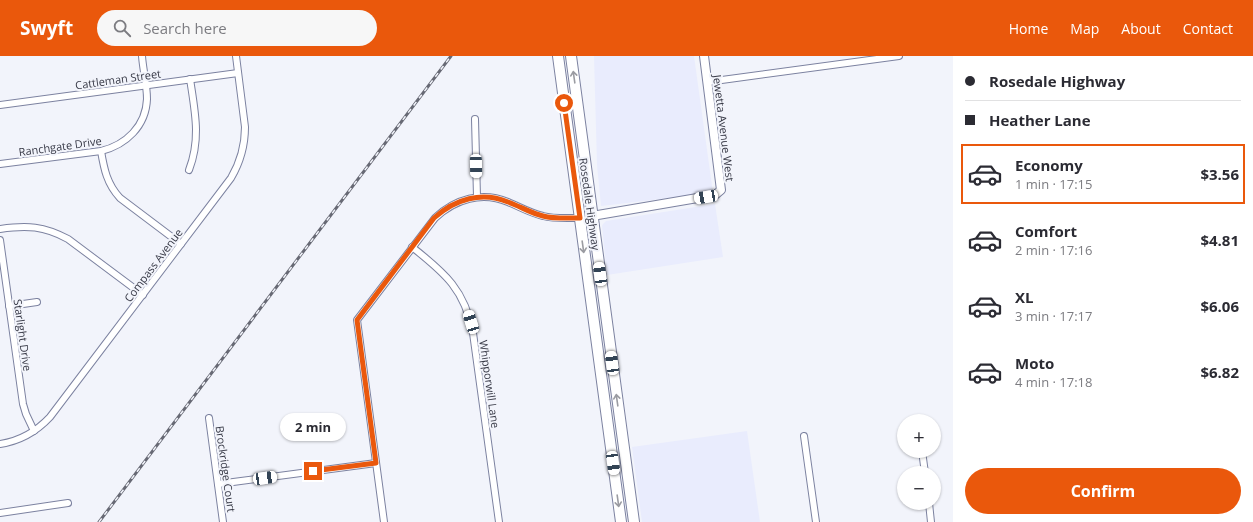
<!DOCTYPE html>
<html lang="en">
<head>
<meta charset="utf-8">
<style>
  :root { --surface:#fff; --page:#f7f7f7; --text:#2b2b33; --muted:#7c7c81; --line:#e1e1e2; --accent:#ea580c }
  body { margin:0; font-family:"Open Sans",sans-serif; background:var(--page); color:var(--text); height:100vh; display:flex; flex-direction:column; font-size:15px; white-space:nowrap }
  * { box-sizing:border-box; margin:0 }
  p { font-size:13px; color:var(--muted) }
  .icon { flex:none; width:22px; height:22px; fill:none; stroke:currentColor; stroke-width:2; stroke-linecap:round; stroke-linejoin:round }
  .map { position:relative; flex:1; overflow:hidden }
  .details { display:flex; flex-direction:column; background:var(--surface); width:300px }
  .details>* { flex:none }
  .guide { display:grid; align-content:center; height:88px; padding:0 12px; background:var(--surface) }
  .controls { position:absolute; left:897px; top:358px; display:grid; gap:8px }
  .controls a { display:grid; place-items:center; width:44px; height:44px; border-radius:50%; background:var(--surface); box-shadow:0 1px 3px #0004; font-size:20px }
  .end { position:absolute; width:18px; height:18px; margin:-9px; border:5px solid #ea580c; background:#fff; box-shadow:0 0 0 2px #fff }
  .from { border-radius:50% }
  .bubble { position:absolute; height:28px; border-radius:14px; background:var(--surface); box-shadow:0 1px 3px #0004; font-size:13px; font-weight:700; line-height:28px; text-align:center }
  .car { position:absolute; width:12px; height:24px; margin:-12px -6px; border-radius:5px; box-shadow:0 0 3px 1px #0007; background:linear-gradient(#fff 24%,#345 0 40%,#fff 0 76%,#345 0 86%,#fff 0) }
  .guide b { display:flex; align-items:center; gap:14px; height:38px; font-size:15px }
  .guide b+b { border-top:1px solid var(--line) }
  .guide i { width:10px; height:10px; background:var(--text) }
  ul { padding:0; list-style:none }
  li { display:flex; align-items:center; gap:12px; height:60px; margin:0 8px 6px; padding:0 4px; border:2px solid transparent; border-radius:0px }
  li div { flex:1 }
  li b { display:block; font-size:15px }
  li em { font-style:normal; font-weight:700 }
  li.selected { border-color:var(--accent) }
  li>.icon { width:36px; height:36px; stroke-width:1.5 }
  .button { display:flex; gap:8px; margin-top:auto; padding:8px 12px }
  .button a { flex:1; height:46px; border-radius:24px; background:var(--accent); color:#fff; font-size:16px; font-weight:700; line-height:46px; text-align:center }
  header { display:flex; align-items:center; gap:24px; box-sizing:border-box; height:56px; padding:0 20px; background:var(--accent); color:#fff }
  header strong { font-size:19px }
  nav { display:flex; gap:22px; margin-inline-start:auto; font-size:14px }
  .search { width:280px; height:36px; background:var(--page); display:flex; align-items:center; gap:10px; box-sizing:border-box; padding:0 14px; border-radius:22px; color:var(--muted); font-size:15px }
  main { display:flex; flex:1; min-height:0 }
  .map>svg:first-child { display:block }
  .built { fill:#e9ecfd }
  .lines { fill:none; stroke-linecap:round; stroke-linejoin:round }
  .minor-casing { stroke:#7c82a0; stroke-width:8 }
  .tertiary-casing { stroke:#7c82a0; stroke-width:10 }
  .primary-casing { stroke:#7c82a0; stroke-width:12 }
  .minor { stroke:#fff; stroke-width:6 }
  .tertiary { stroke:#fff; stroke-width:8 }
  .primary { stroke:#fff; stroke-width:10 }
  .rail-casing { stroke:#676974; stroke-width:3 }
  .rail { stroke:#f2f4fb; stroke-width:1.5; stroke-dasharray:4.5; stroke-linecap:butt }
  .oneway { stroke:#9b9ca2 }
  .route { stroke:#ea580c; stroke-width:5 }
  .labels { text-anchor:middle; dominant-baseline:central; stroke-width:4; stroke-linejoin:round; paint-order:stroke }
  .street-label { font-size:11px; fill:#373946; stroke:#f2f4fb }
</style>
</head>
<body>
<header>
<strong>Swyft</strong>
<div class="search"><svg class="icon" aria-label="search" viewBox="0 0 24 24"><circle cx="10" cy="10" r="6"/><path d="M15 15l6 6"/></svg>Search here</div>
<nav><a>Home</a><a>Map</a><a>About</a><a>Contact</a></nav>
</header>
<main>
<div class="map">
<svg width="953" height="466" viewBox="0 0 953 466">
  <rect width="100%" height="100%" fill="#f2f4fb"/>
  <!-- built -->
  <g class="built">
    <path d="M594,0H694L713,137L601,150L597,109Z"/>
    <path d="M715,148L723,201L607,219L602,170L603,168L606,165Z"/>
    <path d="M747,375L760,466H642L632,391Z"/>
  </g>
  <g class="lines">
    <!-- minor casing -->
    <g class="minor-casing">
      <g id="minor">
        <path d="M707,26L899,0"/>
        <path d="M0,49L238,17"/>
        <path d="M475,63L477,141"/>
        <path d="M101,95C104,113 107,128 120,142L181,188"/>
        <path d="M0,108L101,95C126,89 146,70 147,43C147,29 143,14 142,0"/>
        <path d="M189,114C201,83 195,56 190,23"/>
        <path d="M0,173C27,169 44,170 68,183L143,239"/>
        <path d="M0,184L23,348L26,358L34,375"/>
        <path d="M412,191C445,217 465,234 473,277L499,466"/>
        <path d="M9,250L37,246"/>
        <path d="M209,362L223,466"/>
        <path d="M804,380L816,466"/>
        <path d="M0,388C20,385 36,376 50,361L231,122C241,105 245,90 245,71L236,0"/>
        <path d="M922,395L925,417"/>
        <path d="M218,428L376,407"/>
        <path d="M929,447L931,466"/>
        <path d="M0,457L68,447"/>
        <path d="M384,466L357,264L435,162C455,143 482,135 508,146C520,151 530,157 543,160C554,163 567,162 580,162"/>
      </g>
    </g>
    <!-- tertiary casing -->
    <g class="tertiary-casing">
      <path id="tertiary" d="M592,160L715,139L721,134L704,0"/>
    </g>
    <!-- primary casing -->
    <g class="primary-casing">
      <g id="primary">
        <path d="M558,0L621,466"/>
        <path d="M571,0L634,466"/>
      </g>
    </g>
    <!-- minor -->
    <use href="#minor" class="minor"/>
    <!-- tertiary -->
    <use href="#tertiary" class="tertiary"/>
    <!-- primary -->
    <use href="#primary" class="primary"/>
    <!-- rail casing -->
    <g class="rail-casing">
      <path id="rail" d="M99,466L451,0"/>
    </g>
    <!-- rail -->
    <use href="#rail" class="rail"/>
  </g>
  <!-- one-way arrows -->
  <defs><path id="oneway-shaft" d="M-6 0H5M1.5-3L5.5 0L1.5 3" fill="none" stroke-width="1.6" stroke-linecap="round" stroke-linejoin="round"/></defs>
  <g class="oneway">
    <use href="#oneway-shaft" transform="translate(574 21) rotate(-98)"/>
    <use href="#oneway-shaft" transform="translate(583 191) rotate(82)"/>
    <use href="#oneway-shaft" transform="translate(617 344) rotate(-98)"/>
    <use href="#oneway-shaft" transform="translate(618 445) rotate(82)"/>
  </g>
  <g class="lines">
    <!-- route -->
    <path class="route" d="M313,415L376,407L357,264L434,162C455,143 482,135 508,146C520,150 530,157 543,160C554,163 567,162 580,162L564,47"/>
  </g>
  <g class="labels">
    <!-- street labels -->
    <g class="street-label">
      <text transform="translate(118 23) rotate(-8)">Cattleman Street</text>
      <text transform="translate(724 72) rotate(83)">Jewetta Avenue West</text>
      <text transform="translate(60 90) rotate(-8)">Ranchgate Drive</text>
      <text transform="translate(590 148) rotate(82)">Rosedale Highway</text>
      <text transform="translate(153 209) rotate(-53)">Compass Avenue</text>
      <text transform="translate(23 279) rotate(82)">Starlight Drive</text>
      <text transform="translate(490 328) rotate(82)">Whipporwill Lane</text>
      <text transform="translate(226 413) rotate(82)">Brockridge Court</text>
    </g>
  </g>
</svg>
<div class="controls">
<a>+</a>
<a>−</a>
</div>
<i class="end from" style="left:564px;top:47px"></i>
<i class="end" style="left:313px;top:415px"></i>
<div class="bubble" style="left:280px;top:357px;width:66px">2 min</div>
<i class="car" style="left:476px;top:110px;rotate:179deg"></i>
<i class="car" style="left:706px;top:141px;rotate:260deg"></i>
<i class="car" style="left:600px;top:218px;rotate:352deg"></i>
<i class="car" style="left:471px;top:266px;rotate:343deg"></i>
<i class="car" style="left:612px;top:307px;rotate:352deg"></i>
<i class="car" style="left:613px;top:407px;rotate:172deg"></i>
<i class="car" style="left:265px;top:422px;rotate:82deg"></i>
</div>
<section class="details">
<div class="guide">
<b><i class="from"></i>Rosedale Highway</b>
<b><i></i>Heather Lane</b>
</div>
<ul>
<li class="selected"><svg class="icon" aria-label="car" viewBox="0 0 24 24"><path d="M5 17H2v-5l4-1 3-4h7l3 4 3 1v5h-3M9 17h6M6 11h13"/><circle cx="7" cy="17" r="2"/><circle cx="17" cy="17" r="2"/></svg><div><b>Economy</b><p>1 min · 17:15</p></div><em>$3.56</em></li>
<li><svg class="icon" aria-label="car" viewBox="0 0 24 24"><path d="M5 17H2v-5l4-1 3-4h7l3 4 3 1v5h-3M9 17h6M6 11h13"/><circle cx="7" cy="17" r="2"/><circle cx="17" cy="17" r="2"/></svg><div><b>Comfort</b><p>2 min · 17:16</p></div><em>$4.81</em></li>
<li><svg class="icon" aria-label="car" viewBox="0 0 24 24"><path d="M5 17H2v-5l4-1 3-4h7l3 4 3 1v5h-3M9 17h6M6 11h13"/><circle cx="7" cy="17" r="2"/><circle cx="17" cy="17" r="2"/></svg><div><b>XL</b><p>3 min · 17:17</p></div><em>$6.06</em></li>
<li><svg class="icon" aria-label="car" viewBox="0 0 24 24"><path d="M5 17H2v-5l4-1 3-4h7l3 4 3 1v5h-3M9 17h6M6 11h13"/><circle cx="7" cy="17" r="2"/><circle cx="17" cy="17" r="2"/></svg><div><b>Moto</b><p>4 min · 17:18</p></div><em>$6.82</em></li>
</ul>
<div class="button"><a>Confirm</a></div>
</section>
</main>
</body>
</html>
